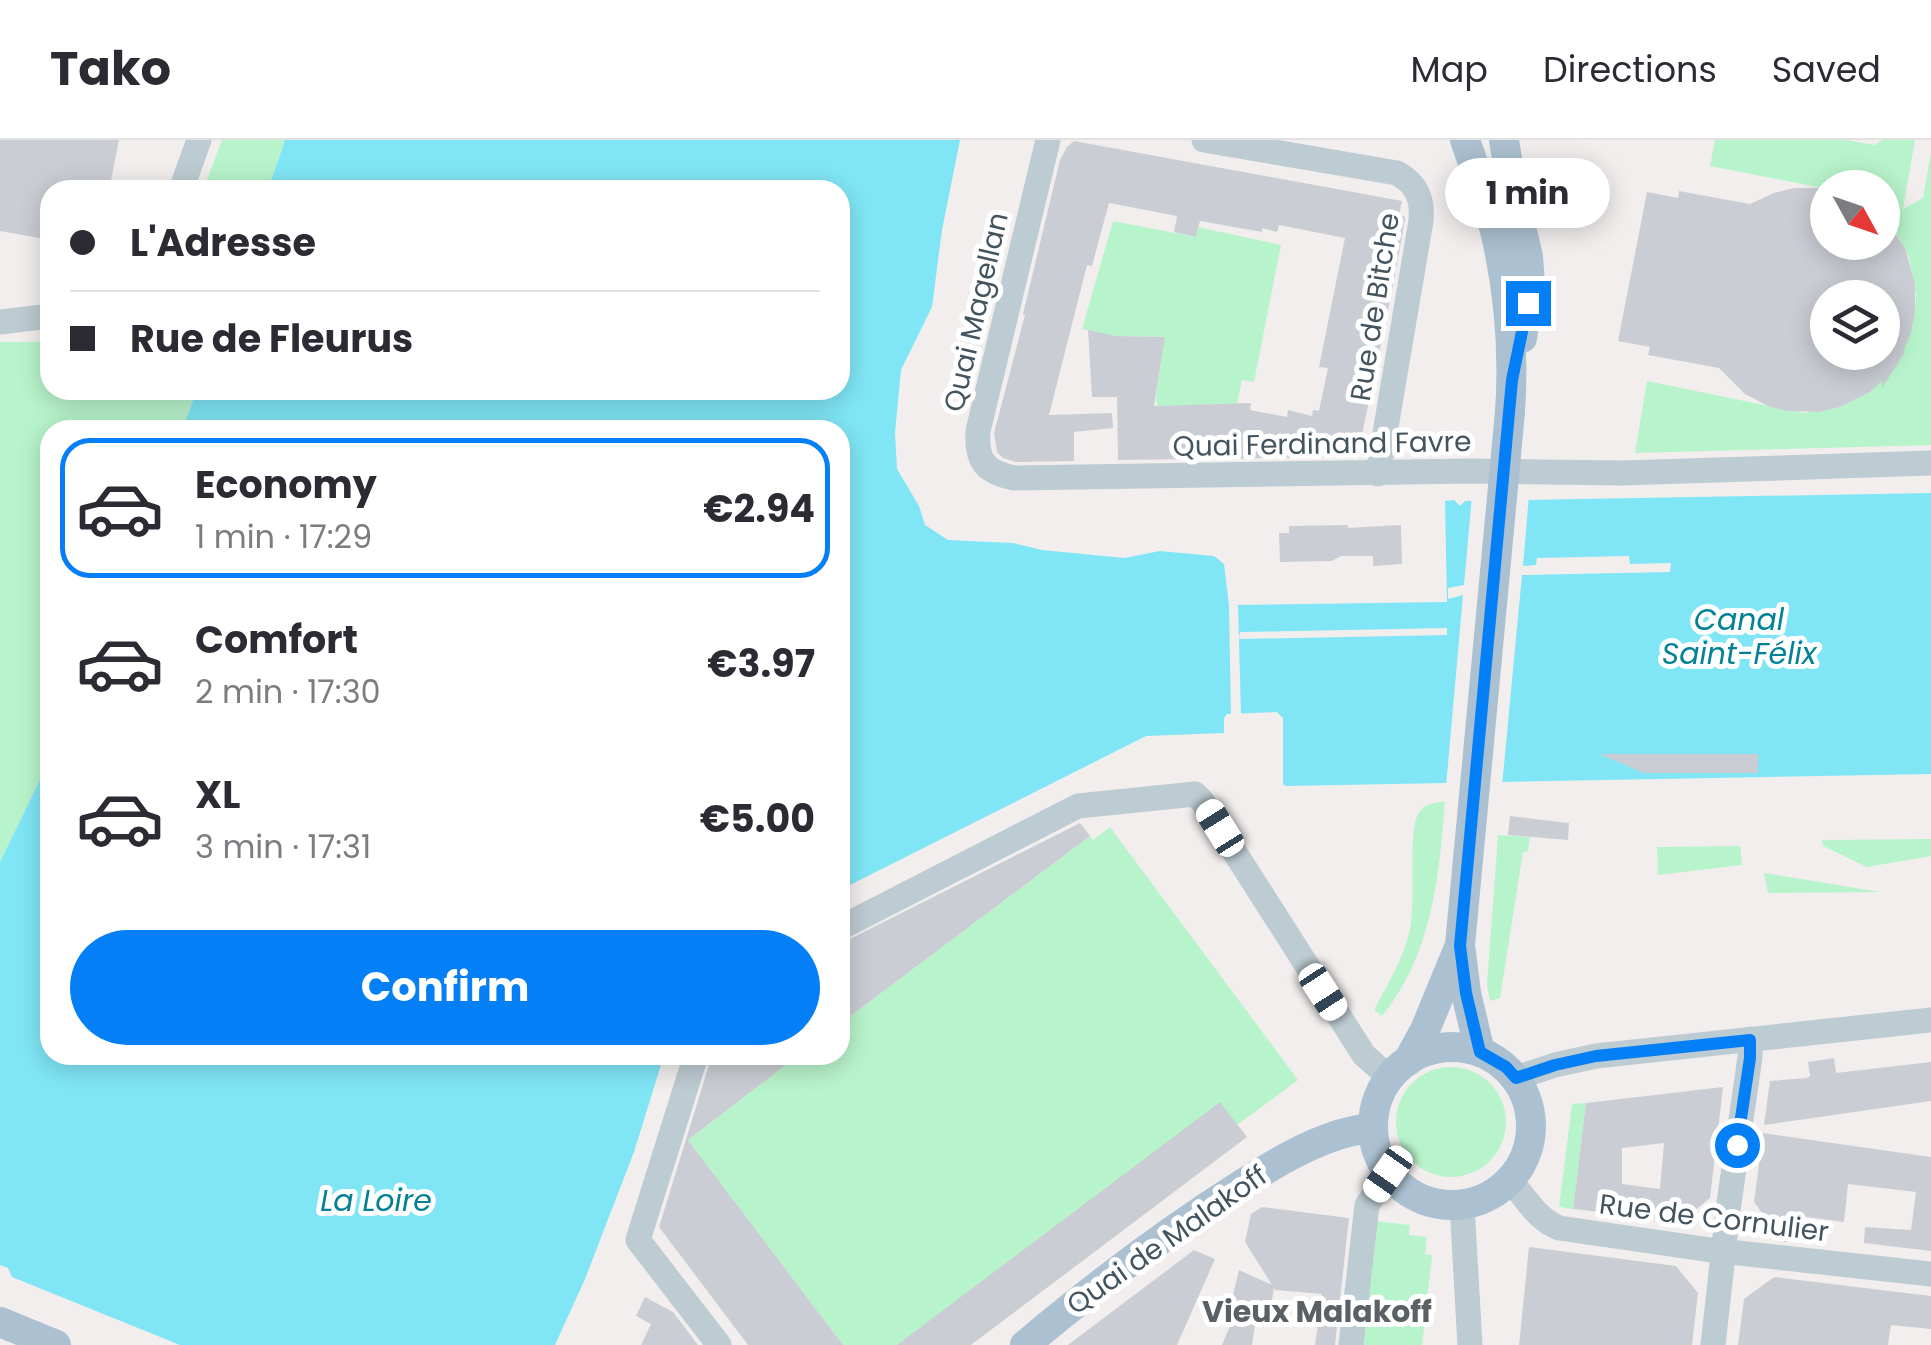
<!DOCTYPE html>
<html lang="en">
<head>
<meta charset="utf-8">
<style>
  :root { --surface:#fff; --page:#f7f7f7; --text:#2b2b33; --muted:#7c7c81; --line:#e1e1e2; --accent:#047ff6 }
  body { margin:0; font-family:Poppins,sans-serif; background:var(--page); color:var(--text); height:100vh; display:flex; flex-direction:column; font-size:38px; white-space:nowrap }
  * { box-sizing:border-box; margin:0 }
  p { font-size:32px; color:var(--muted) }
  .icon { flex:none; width:55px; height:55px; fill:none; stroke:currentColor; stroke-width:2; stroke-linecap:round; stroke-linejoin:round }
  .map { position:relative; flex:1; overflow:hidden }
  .details { position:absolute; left:40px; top:280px; width:810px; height:645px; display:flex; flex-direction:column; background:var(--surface); border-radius:30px; box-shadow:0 5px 25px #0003 }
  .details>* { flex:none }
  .top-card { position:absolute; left:40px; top:40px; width:810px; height:220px; border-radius:30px; box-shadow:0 5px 25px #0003; display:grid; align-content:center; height:220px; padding:0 30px; background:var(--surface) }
  .needle { width:65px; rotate:130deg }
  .controls { position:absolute; left:1810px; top:30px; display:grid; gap:20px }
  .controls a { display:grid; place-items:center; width:90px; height:90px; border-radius:50%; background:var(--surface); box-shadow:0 5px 25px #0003; font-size:50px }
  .end { position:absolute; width:45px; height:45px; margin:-22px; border:12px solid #047ff6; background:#fff; box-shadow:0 0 0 5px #fff }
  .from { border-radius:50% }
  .bubble { position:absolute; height:70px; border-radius:35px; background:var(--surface); box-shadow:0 5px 25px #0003; font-size:32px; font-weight:700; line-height:70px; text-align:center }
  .car { position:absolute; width:30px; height:60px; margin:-30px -15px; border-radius:12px; box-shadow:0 0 8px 2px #0007; background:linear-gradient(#fff 24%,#345 0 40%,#fff 0 76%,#345 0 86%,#fff 0) }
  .top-card b { display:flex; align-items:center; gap:35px; height:95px; font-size:38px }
  .top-card b+b { border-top:2px solid var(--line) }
  .top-card i { width:25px; height:25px; background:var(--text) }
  ul { padding:18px 0 0; list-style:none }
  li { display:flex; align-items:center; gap:30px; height:140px; margin:0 20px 15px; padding:0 10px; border:5px solid transparent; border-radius:30px }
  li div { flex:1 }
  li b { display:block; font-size:38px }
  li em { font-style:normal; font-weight:700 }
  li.on { border-color:var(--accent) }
  li>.icon { width:90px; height:90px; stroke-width:1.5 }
  .button { display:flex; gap:20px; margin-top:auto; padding:20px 30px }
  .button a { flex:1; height:115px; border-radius:60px; background:var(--accent); color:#fff; font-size:40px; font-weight:700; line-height:115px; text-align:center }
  header { display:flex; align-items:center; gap:60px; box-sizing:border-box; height:140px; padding:0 50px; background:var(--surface); border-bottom:2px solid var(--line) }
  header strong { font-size:48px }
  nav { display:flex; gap:55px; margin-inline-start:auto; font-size:35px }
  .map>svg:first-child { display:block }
  .green { fill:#b8f4cb }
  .water { fill:#80e6f6; fill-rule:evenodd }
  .pier { fill:#f2eeee }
  .building { fill:#caced4; fill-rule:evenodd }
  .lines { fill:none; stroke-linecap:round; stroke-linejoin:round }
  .minor { stroke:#bdcbd2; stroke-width:25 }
  .major { stroke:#abc1d1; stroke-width:30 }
  .major-bridge { stroke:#abc1d1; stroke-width:30 }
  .route { stroke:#047ff6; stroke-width:12 }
  .labels { text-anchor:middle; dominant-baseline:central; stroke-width:10; stroke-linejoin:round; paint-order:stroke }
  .street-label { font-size:28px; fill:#44545e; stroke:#fff }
  .water-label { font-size:30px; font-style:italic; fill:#038195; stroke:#fff }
  .neighbourhood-label { font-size:30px; font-weight:bold; fill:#5a6064; stroke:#fff }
</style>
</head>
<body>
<header>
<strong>Tako</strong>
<nav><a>Map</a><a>Directions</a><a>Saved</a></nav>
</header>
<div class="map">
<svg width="1931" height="1205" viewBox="0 0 1931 1205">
  <rect width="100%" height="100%" fill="#f2eeee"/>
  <!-- green -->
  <g class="green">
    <path d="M222,0H285L268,50H203Z"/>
    <path d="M1715,0H1846L1874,5L1883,0H1915L1903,69L1923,58L1931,12V305L1635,313L1647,241L1803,273L1840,267L1870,252L1896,225L1915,172L1916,154L1909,118L1900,99L1883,77L1882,48L1827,49L1710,26Z"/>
    <path d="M1113,81L1196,97L1198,87L1281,105L1254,242L1242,240L1237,264L1157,266L1156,257L1164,197L1116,196L1082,189Z"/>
    <path d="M50,198V250H197L182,290H50V619L0,722V202H36Z"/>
    <path d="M1445,662C1439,737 1432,815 1382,876L1374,870C1389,842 1406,815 1411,783C1415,759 1408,692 1418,674C1424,664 1434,662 1445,662Z"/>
    <path d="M1110,687L1298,940L940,1205H843L688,1000L799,915H840V884L1090,696L1093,700Z"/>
    <path d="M1498,695L1530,697L1528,711L1523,712L1500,858L1490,861L1487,845Z"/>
    <path d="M1931,699V716L1867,727L1823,706L1822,700Z"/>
    <path d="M1740,706L1742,725L1658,735L1657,707Z"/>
    <path d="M1764,733H1765L1880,752L1768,753Z"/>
    <circle cx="1451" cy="982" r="55"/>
    <path d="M1586,963L1573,1069L1559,1067L1572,964Z"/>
    <path d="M1375,1081L1410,1085L1409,1095L1427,1097L1425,1114L1432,1115L1422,1205H1362Z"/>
  </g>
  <!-- water -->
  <g class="water">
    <path d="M285,0H960L942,90L932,167L901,230L895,293L897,329L919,366L925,385L948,400L1013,403L1042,410L1124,418L1160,411L1214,416L1224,424L1229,465L1447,462L1445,361L1454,360L1460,366L1465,361L1931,353V634L1286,646L1283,644V578L1277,572L1227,574L1224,578V593L1146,596L840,750V290H182L197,250H840V50H268ZM1447,488V495L1239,499L1240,492Z"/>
    <path d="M50,619V915H664L634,1012L585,1139L555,1205H0V722Z"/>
  </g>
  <!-- pier -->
  <g class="pier">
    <path d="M1529,355L1523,426L1536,425L1537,418L1629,416L1630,424L1671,423L1670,432L1522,435L1502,646L1446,647L1463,455L1448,459V448L1464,445L1472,356Z"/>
    <path d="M1229,465H1238L1241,575H1231Z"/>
    <path d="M0,1125L8,1128L12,1137L180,1205H0Z"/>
  </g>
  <!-- building -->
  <g class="building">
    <path d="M0,0H119L109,50H50V100L0,91Z"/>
    <path d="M1074,1L1402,61L1399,75L1405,77V79L1393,146L1360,304L1355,303L1353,317L1118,320L1117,257H1092L1088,190L1116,196L1165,197L1154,266L1251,263L1250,270L1287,277L1288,270L1312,276L1313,270L1319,271L1328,228L1319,227L1345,98L1279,85L1277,92L1262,88V92L1200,81L1196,97L1174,92L1177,76L1109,63L1092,126L1087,125L1049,275L1112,273L1113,288L1074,292V321L1016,322L1003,318L997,312L994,293L1025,175L1023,174L1060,20L1067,7Z"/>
    <path d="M1794,48H1828V102H1882V74L1905,108L1915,144V172L1911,192L1903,212H1905L1882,248V241L1870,252L1840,267L1818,272L1787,271L1768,266L1745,254L1719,228L1648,215L1650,207L1618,201L1647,52L1678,58L1679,51L1750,64L1774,53ZM1828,158H1882V212H1828Z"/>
    <path d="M1348,385V388L1401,385L1402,424L1373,426V416H1341L1332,421L1280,422L1279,393H1289V386Z"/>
    <path d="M1599,614H1758V633H1644Z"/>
    <path d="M1510,676L1569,683L1568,700L1508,695Z"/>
    <path d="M1080,683L1090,696L840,884V804Z"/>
    <path d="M712,915H799L688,1000L843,1205H748L659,1087Z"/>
    <path d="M1834,918L1836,933L1931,922V961L1764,985L1770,941L1807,938L1810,936L1808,922Z"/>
    <path d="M1723,947L1710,1058L1682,1081L1573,1069L1586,963ZM1664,1003L1660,1049L1622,1044V1008Z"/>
    <path d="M1220,962L1247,997L971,1205H897Z"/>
    <path d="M1763,993L1931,1017V1111L1864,1103L1865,1087L1911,1090L1916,1052L1848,1044L1844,1082L1792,1075L1788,1102H1784L1754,1062Z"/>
    <path d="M1262,1067L1349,1078L1335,1205H1315L1322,1154L1275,1150L1274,1148L1270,1172L1257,1171L1252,1205H1222L1235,1174L1229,1172L1239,1130L1272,1145L1245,1102L1251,1074Z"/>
    <path d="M1529,1107L1676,1126L1698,1153L1692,1205H1519Z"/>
    <path d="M1194,1110L1215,1119L1177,1205H1068Z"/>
    <path d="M1774,1137L1931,1156V1189L1891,1185L1888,1205H1738L1744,1159Z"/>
    <path d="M645,1157L673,1172L698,1205H641L651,1184L636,1176Z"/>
  </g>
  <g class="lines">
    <!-- minor -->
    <g class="minor">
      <path d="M1048,0L978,291C976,321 985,332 1014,338L1472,331L1623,333L1931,323"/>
      <path d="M1204,0L1397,33C1417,44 1423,59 1421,81L1378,334"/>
      <path d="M181,50L199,0"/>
      <path d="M0,182L50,176"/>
      <path d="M840,788L1078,666L1195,654L1202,661L1364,915L1390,938"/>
      <path d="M696,915L638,1100L719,1205"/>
      <path d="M1516,938L1555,925L1596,916L1931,880"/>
      <path d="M1510,1041C1527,1058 1535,1078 1559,1088L1711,1110L1931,1134"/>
      <path d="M1462,1065L1470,1205"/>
      <path d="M1351,1205L1367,1065L1388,1034"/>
      <path d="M1713,1205L1728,1070L1750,917V899"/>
    </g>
    <!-- major -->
    <g class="major">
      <path d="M1465,0C1476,32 1488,63 1496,95C1509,152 1514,214 1510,272"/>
      <path d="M1504,0L1512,50L1528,116L1530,143L1522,198"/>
      <path d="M1461,812L1466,853L1480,912"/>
      <circle cx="1452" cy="986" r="79"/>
      <path d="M1408,921L1425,890L1460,805"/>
      <path d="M0,1182L56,1205"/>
      <path d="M1025,1205C1094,1147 1165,1093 1241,1045C1278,1021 1328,991 1373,988"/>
    </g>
    <!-- major-bridge -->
    <path class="major-bridge" d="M1460,805L1510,272"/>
  </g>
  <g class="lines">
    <!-- route -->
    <path class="route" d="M1528,163L1512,240L1460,806L1466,853L1480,912L1506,927L1516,938L1555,925L1596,916L1750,900V918L1737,1005"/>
  </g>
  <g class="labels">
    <!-- street labels -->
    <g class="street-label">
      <text transform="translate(1375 167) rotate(-81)">Rue de Bitche</text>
      <text transform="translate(976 172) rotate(-77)">Quai Magellan</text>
      <text transform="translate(1322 304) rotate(-1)">Quai Ferdinand Favre</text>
      <text transform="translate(1714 1078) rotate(7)">Rue de Cornulier</text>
      <text transform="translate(1167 1100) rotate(-35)">Quai de Malakoff</text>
    </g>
    <!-- water labels -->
    <g class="water-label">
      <text x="1739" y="479">Canal<tspan x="1739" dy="34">Saint-Félix</tspan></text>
      <text x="376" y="1060">La Loire</text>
    </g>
    <!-- neighbourhood labels -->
    <g class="neighbourhood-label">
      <text x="1317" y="1171">Vieux Malakoff</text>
    </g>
  </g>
</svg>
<div class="controls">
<a><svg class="needle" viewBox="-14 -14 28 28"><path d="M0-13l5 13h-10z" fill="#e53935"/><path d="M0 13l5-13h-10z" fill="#7c7c81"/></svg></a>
<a><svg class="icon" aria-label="layers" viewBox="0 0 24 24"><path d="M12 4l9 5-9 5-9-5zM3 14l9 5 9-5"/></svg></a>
</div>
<i class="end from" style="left:1737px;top:1005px"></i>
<i class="end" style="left:1528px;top:163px"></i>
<div class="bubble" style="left:1445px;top:18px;width:165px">1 min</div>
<i class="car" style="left:1220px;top:688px;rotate:328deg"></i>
<i class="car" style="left:1323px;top:852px;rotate:147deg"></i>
<i class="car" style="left:1388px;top:1034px;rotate:215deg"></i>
<div class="top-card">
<b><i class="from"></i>L'Adresse</b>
<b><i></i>Rue de Fleurus</b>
</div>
<section class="details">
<ul>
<li class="on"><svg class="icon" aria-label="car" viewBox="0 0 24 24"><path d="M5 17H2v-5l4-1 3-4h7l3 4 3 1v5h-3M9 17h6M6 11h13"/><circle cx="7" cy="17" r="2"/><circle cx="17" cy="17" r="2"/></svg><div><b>Economy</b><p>1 min · 17:29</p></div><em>€2.94</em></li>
<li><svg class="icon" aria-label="car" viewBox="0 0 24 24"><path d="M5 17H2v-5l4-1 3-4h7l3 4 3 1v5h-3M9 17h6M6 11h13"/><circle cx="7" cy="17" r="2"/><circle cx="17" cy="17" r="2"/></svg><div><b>Comfort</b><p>2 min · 17:30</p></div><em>€3.97</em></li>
<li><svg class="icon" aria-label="car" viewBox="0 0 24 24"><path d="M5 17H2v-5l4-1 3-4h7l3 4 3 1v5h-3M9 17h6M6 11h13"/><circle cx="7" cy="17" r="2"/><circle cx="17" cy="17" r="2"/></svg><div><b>XL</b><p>3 min · 17:31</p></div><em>€5.00</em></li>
</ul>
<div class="button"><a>Confirm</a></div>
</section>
</div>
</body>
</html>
